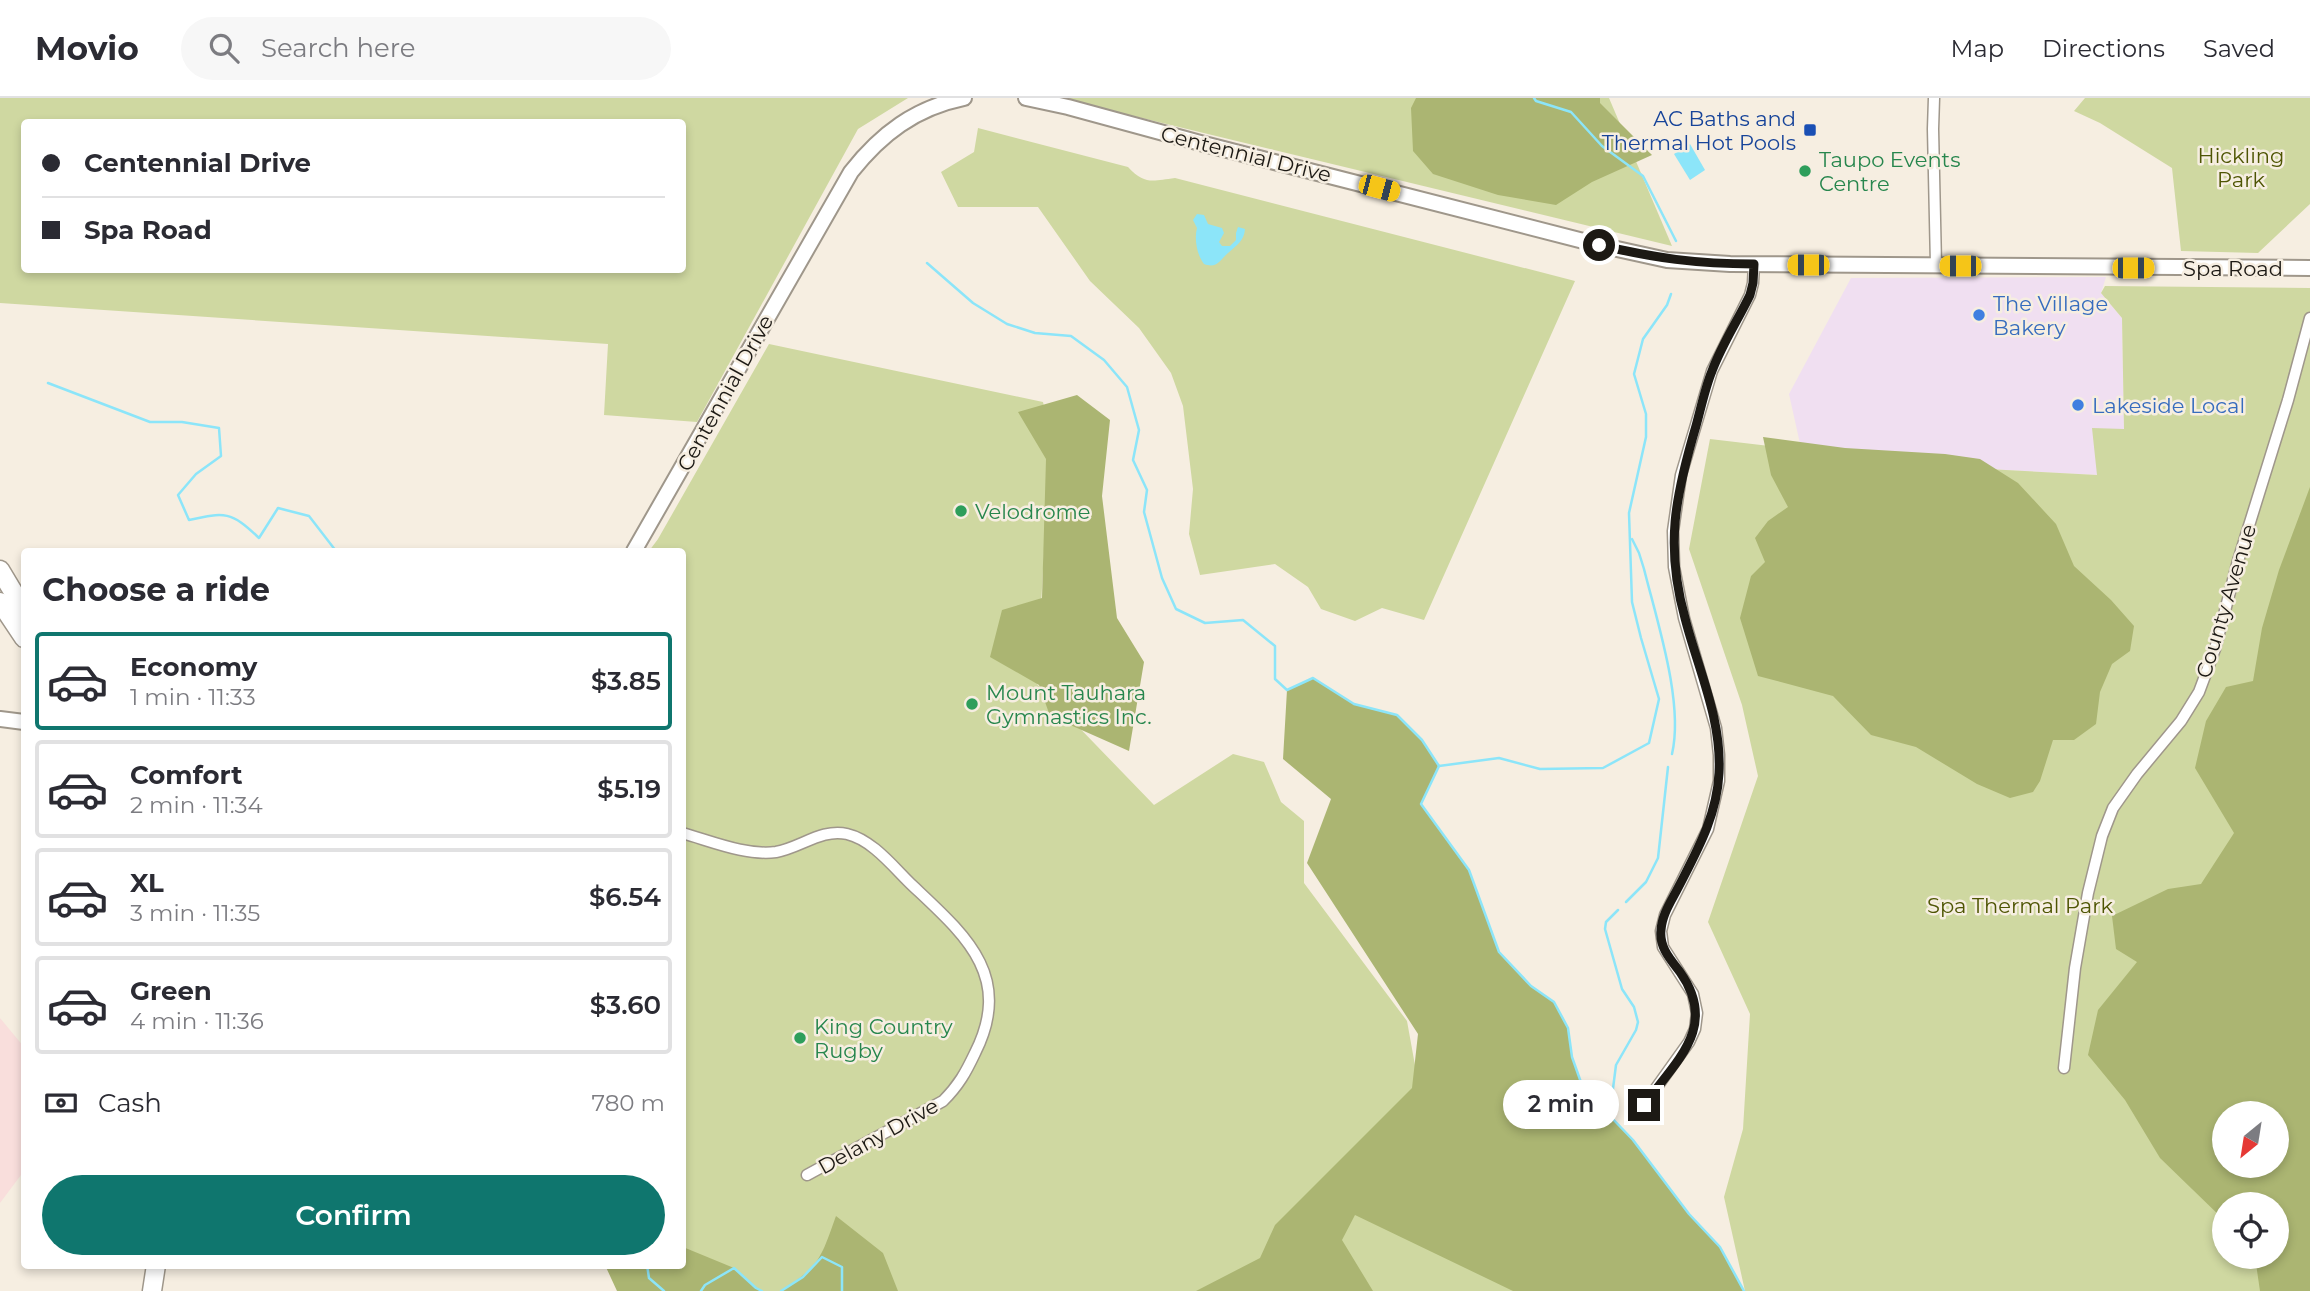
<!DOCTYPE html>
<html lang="en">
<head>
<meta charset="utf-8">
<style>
  :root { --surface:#fff; --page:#f7f7f7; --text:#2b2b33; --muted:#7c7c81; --line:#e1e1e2; --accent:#0f766e }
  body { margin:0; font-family:Montserrat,sans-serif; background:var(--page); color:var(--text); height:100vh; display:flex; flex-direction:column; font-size:26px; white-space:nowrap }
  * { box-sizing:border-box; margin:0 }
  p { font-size:23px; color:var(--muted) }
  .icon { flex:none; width:38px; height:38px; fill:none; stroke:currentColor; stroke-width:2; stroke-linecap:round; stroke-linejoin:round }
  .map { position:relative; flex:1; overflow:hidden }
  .panel { position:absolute; left:21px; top:450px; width:665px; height:721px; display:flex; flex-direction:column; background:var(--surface); border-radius:7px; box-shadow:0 4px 10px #0003 }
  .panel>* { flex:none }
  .top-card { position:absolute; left:21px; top:21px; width:665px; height:154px; border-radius:7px; box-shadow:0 4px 10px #0003; display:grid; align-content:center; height:154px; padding:0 21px; background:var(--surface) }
  .needle { width:46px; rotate:210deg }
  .fabs { position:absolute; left:2212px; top:1003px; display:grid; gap:14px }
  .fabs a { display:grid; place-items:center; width:77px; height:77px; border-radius:50%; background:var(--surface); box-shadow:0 4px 10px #0003; font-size:35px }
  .end { position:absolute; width:32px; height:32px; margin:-16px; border:9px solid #1c1914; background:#fff; box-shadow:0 0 0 4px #fff }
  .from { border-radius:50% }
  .bubble { position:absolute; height:49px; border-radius:24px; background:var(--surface); box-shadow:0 4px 10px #0003; font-size:23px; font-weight:600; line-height:49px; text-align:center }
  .car { position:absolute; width:21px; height:42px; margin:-21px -10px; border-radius:9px; box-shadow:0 0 5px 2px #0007; background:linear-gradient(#f5c518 24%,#345 0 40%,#f5c518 0 76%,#345 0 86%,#f5c518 0) }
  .top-card b { display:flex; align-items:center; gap:24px; height:66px; font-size:26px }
  .top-card b+b { border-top:2px solid var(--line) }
  .top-card i { width:18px; height:18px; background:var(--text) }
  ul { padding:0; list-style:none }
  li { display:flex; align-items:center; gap:21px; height:98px; margin:0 14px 10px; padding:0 7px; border:4px solid var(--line); border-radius:7px }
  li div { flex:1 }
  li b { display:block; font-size:26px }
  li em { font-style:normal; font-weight:600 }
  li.active { border-color:var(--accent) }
  li>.icon { width:63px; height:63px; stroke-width:1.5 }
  h2 { padding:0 21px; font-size:32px; line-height:84px }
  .pay { display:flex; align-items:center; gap:18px; height:77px; padding:0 21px; font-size:26px }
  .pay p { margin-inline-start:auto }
  .cta { display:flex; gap:14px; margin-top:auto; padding:14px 21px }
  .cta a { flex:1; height:80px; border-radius:42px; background:var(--accent); color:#fff; font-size:28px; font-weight:600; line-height:80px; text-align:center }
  header { display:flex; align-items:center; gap:42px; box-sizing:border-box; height:98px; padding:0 35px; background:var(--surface); border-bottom:2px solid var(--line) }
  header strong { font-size:33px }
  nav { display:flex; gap:38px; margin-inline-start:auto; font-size:24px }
  .search { width:490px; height:63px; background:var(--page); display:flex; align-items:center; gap:18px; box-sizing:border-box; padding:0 24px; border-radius:38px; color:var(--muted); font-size:26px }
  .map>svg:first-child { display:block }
  .commercial { fill:#f0dff1 }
  .industrial { fill:#f9dedc }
  .green { fill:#cfd8a1; fill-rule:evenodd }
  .forest { fill:#abb572; fill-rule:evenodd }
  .water { fill:#8ce5f9 }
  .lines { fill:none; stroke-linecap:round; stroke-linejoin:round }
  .stream { stroke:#8ce5f9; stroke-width:2.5 }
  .street-casing { stroke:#9f978b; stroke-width:13 }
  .secondary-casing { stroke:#9f978b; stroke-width:18 }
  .highway-casing { stroke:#9f978b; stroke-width:21 }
  .street { stroke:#fff; stroke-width:10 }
  .secondary { stroke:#fff; stroke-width:14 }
  .highway { stroke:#fff; stroke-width:18 }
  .route { stroke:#1c1914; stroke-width:9 }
  .transit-dot { fill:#1a4fb4; stroke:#f6eee1; stroke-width:2.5 }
  .leisure-dot { fill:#2e9e5b; stroke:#f6eee1; stroke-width:2.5 }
  .shop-dot { fill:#3f7fe0; stroke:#f6eee1; stroke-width:2.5 }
  .labels { text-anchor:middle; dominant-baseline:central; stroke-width:5; stroke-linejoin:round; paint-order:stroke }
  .transit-label { font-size:21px; fill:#164399; stroke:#f6eee1; text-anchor:end }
  .street-label { font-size:21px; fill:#1c1914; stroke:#f6eee1 }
  .park-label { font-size:21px; fill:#4e5503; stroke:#f6eee1 }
  .leisure-label { font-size:21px; fill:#27864d; stroke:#f6eee1; text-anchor:start }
  .shop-label { font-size:21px; fill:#366cbe; stroke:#f6eee1; text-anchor:start }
</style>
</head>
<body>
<header>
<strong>Movio</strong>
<div class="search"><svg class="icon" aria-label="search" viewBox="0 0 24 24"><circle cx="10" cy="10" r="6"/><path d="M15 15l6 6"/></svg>Search here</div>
<nav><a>Map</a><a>Directions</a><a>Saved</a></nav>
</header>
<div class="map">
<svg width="2310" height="1193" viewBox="0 0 2310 1193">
  <rect width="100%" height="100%" fill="#f6eee1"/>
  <!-- commercial -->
  <path class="commercial" d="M2106,179L2101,195L2122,220L2124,331L2098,377L1950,369L1801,350L1789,296L1851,180Z"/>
  <!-- industrial -->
  <path class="industrial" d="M0,920L24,949V1073L0,1105Z"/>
  <!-- green -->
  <g class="green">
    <path d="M0,0H908L858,31L697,324L604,317L608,246L0,205ZM24,24H682V172H24Z"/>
    <path d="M1059,0H1609L1672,148Z"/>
    <path d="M2085,0H2310V106L2258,155L2181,153L2172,70L2100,25L2074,13Z"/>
    <path d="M978,30L1128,69C1145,87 1152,83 1175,80L1575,183L1424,522L1382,510L1355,523L1321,511L1308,489L1275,466L1200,477L1189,436L1193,391L1183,308L1171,275L1139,230L1090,183L1038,109H958L941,74L974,54Z"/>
    <path d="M2105,188L2310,190V1193H1745L1724,1099L1743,1031L1750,916L1708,824L1758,678L1742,607L1689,451L1710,341L1950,369L2097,377L2092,330L2124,331L2122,220L2101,195ZM2224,1015H2277V1068H2224ZM2224,1106H2277V1158H2224Z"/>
    <path d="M769,246L1043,304L1050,336L1037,586L1154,707L1233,656L1264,664L1281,704L1304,723V785L1407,923L1418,984L1548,1193H631L682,1167V453H649L658,441Z"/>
  </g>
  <!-- forest -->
  <g class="forest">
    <path d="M1416,0H1600V5L1652,57L1592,84L1556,107L1498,97L1433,76L1413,53L1411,10Z"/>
    <path d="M1077,297L1110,322L1102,398L1117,520L1144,564L1129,653L1050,618L1039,587L990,559L1002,512L1042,500L1046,361L1018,314Z"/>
    <path d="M1763,339L1845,350L1945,356L1980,361L2018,385L2056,426L2074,468L2111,502L2134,528L2130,553L2112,566L2100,594L2096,626L2074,642H2053L2040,683L2033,694L2010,700L1977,686L1916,649L1871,637L1833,598L1758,578L1740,520L1751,478L1765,464L1755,440L1768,423L1788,409L1771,377Z"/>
    <path d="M2310,389V1193H2260L2255,1159L2277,1158V1106H2224V1122L2160,1060L2125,1002L2088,957L2098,912L2137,864L2116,851L2112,818L2168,791L2201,786L2234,735L2195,670L2206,623L2226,589L2253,583L2262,530L2279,472ZM2277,1015V1068H2224V1015Z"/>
    <path d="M1313,580L1354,606L1397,617L1422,642L1439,668L1421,706L1469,772L1499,855L1531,888L1554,904L1568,930L1572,959L1583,990L1633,1042L1689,1116L1720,1149L1744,1193H1513L1355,1117L1342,1142L1373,1193H1196L1260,1160L1275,1127L1412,990L1418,936L1307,765L1331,701L1283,661L1287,592Z"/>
    <path d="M836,1118L883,1155L898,1193H781C820,1168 821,1160 836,1118Z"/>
    <path d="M683,1149L734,1170L756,1190L762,1193H617L605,1167H682Z"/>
  </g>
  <!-- water -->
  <g class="water">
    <path d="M1690,46L1705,72L1690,82L1674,56Z"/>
    <path d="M1197,116L1204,117L1208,126L1222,130L1224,135L1219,144L1222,148H1230L1236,142V135L1238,129L1245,131C1244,143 1237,147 1228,155C1220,162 1217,171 1204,166C1197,157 1194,141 1197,130L1193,122Z"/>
  </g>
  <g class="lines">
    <!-- stream -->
    <g class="stream">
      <path d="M1534,0L1536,3L1571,14L1602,48L1643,78L1676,143"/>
      <path d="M927,165L973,205L1007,226L1035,235L1071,238L1104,262L1127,289L1139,332L1133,362L1147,392L1144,414L1162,480L1176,511L1205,525L1243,522L1275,548V581L1287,592L1313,580L1354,606L1397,617L1422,642L1439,668"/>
      <path d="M48,285L150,324H182L219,330L221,358L196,376L178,397L189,422C225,414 231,413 259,440L278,410L309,418L336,453"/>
      <path d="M1632,441L1639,455L1644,471C1657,523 1684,605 1672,656"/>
      <path d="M1439,668L1499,660L1540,671L1603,670L1649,645L1659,601L1641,540L1632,504L1629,415L1646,339V316L1634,276L1643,241L1667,207L1671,196"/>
      <path d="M1439,668L1421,706L1469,772L1499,854L1531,888L1554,904L1568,930L1572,959L1583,990L1633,1042L1689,1116L1720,1149L1744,1193"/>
      <path d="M1626,804L1646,784L1658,760L1668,669"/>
      <path d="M1610,1014L1616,967L1636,932L1638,924L1634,909L1622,891L1605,831L1606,824L1618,812"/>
      <path d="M647,1167L649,1180L664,1193"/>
      <path d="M701,1193L705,1187L734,1170L756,1190L762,1193"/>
      <path d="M781,1193L803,1179L822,1159L842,1169V1193"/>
    </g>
    <!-- street casing -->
    <g class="street-casing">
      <g id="street">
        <path d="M1934,0L1933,31L1936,167"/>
        <path d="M682,735C711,743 746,758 776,754C800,750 822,730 847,736C873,742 894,770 913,788C965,837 1014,878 975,955C966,974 959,987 943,1003L807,1077"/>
        <path d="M2064,970L2075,870L2088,795L2102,738L2113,710L2137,676L2181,623L2199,594L2215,551L2238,463L2288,302L2310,220"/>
        <path d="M1644,1007L1689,944L1695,931L1697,915L1693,896L1663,849L1661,833L1665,817L1708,731L1719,683V657L1716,630L1684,520L1674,469L1673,433L1681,377L1712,273L1750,197L1753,185L1754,166"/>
      </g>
    </g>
    <!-- secondary casing -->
    <g class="secondary-casing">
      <g id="secondary">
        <path d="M1026,0L1068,9L1204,46L1599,147L1667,162L1730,166L2310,170"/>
        <path d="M634,453L851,74C881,36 915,10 964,0"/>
        <path d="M0,621L24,624"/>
      </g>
    </g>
    <!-- highway casing -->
    <g class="highway-casing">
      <g id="highway">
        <path d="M0,472L24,512"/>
        <path d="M0,504L24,540"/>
        <path d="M152,1193L156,1167"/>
      </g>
    </g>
    <!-- street -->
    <use href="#street" class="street"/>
    <!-- secondary -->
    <use href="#secondary" class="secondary"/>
    <!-- highway -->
    <use href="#highway" class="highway"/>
  </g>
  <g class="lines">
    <!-- route -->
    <path class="route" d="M1599,147C1654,160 1697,166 1754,166L1753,185L1750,197C1738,222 1722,246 1712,273C1705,290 1701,310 1696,328C1675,399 1665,448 1685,520C1698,571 1722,621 1719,675C1717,717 1698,751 1679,788C1672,802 1662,816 1661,832C1659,849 1670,861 1680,874C1719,929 1676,963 1644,1007"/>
  </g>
  <!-- markers -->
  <rect class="transit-dot" x="1803" y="25" width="14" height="14" rx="3.5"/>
  <g class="leisure-dot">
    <circle cx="1805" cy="73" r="7"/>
    <circle cx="961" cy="413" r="7"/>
    <circle cx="972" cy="606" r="7"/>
    <circle cx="800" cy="940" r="7"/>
  </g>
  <g class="shop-dot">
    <circle cx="1979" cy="217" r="7"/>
    <circle cx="2078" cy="307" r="7"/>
  </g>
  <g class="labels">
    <!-- transit labels -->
    <g class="transit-label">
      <text x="1796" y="20">AC Baths and<tspan x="1796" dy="24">Thermal Hot Pools</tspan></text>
    </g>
    <!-- street labels -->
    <g class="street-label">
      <text transform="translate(1246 56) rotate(14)">Centennial Drive</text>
      <text x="2233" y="170">Spa Road</text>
      <text transform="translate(725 295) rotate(-61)">Centennial Drive</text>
      <text transform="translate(2226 503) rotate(-73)">County Avenue</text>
      <text transform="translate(878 1038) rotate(-29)">Delany Drive</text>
    </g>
    <!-- park labels -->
    <g class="park-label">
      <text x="2241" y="57">Hickling<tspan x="2241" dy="24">Park</tspan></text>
      <text x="2020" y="807">Spa Thermal Park</text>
    </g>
    <!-- leisure labels -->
    <g class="leisure-label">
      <text x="1819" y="61">Taupo Events<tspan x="1819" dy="24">Centre</tspan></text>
      <text x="975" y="413">Velodrome</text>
      <text x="986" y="594">Mount Tauhara<tspan x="986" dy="24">Gymnastics Inc.</tspan></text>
      <text x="814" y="928">King Country<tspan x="814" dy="24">Rugby</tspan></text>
    </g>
    <!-- shop labels -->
    <g class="shop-label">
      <text x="1993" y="205">The Village<tspan x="1993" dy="24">Bakery</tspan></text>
      <text x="2092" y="307">Lakeside Local</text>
    </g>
  </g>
</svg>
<div class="fabs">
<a><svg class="needle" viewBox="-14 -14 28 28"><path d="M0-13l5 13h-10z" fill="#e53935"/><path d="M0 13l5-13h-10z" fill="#7c7c81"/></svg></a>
<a><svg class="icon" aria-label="locate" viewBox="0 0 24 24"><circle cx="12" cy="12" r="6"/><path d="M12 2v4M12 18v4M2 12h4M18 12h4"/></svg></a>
</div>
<i class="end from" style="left:1599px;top:147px"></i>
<i class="end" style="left:1644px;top:1007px"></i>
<div class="bubble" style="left:1503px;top:982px;width:116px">2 min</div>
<i class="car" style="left:1379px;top:90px;rotate:105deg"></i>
<i class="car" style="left:1808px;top:167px;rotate:270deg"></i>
<i class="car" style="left:1960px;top:168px;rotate:270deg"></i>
<i class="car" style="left:2133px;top:170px;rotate:90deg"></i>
<div class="top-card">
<b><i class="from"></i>Centennial Drive</b>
<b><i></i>Spa Road</b>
</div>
<section class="panel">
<h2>Choose a ride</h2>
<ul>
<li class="active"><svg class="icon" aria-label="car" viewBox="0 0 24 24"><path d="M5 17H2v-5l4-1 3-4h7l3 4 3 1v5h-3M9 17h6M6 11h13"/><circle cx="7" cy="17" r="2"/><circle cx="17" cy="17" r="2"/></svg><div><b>Economy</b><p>1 min · 11:33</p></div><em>$3.85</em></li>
<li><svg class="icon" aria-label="car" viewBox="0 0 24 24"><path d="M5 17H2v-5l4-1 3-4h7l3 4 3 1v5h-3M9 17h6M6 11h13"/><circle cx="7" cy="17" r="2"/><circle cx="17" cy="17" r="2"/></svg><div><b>Comfort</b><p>2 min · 11:34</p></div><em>$5.19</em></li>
<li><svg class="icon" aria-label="car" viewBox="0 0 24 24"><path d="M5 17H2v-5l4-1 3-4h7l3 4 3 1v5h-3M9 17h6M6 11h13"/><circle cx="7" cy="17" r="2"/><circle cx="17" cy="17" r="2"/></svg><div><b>XL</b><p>3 min · 11:35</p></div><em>$6.54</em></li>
<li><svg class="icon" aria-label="car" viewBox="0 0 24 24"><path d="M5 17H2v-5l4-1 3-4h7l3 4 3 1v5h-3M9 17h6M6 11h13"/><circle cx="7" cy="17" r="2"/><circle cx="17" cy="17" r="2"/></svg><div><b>Green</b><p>4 min · 11:36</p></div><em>$3.60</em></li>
</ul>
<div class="pay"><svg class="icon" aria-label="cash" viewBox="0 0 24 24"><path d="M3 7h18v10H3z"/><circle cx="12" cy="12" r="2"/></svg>Cash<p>780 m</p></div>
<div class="cta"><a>Confirm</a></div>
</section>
</div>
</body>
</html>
